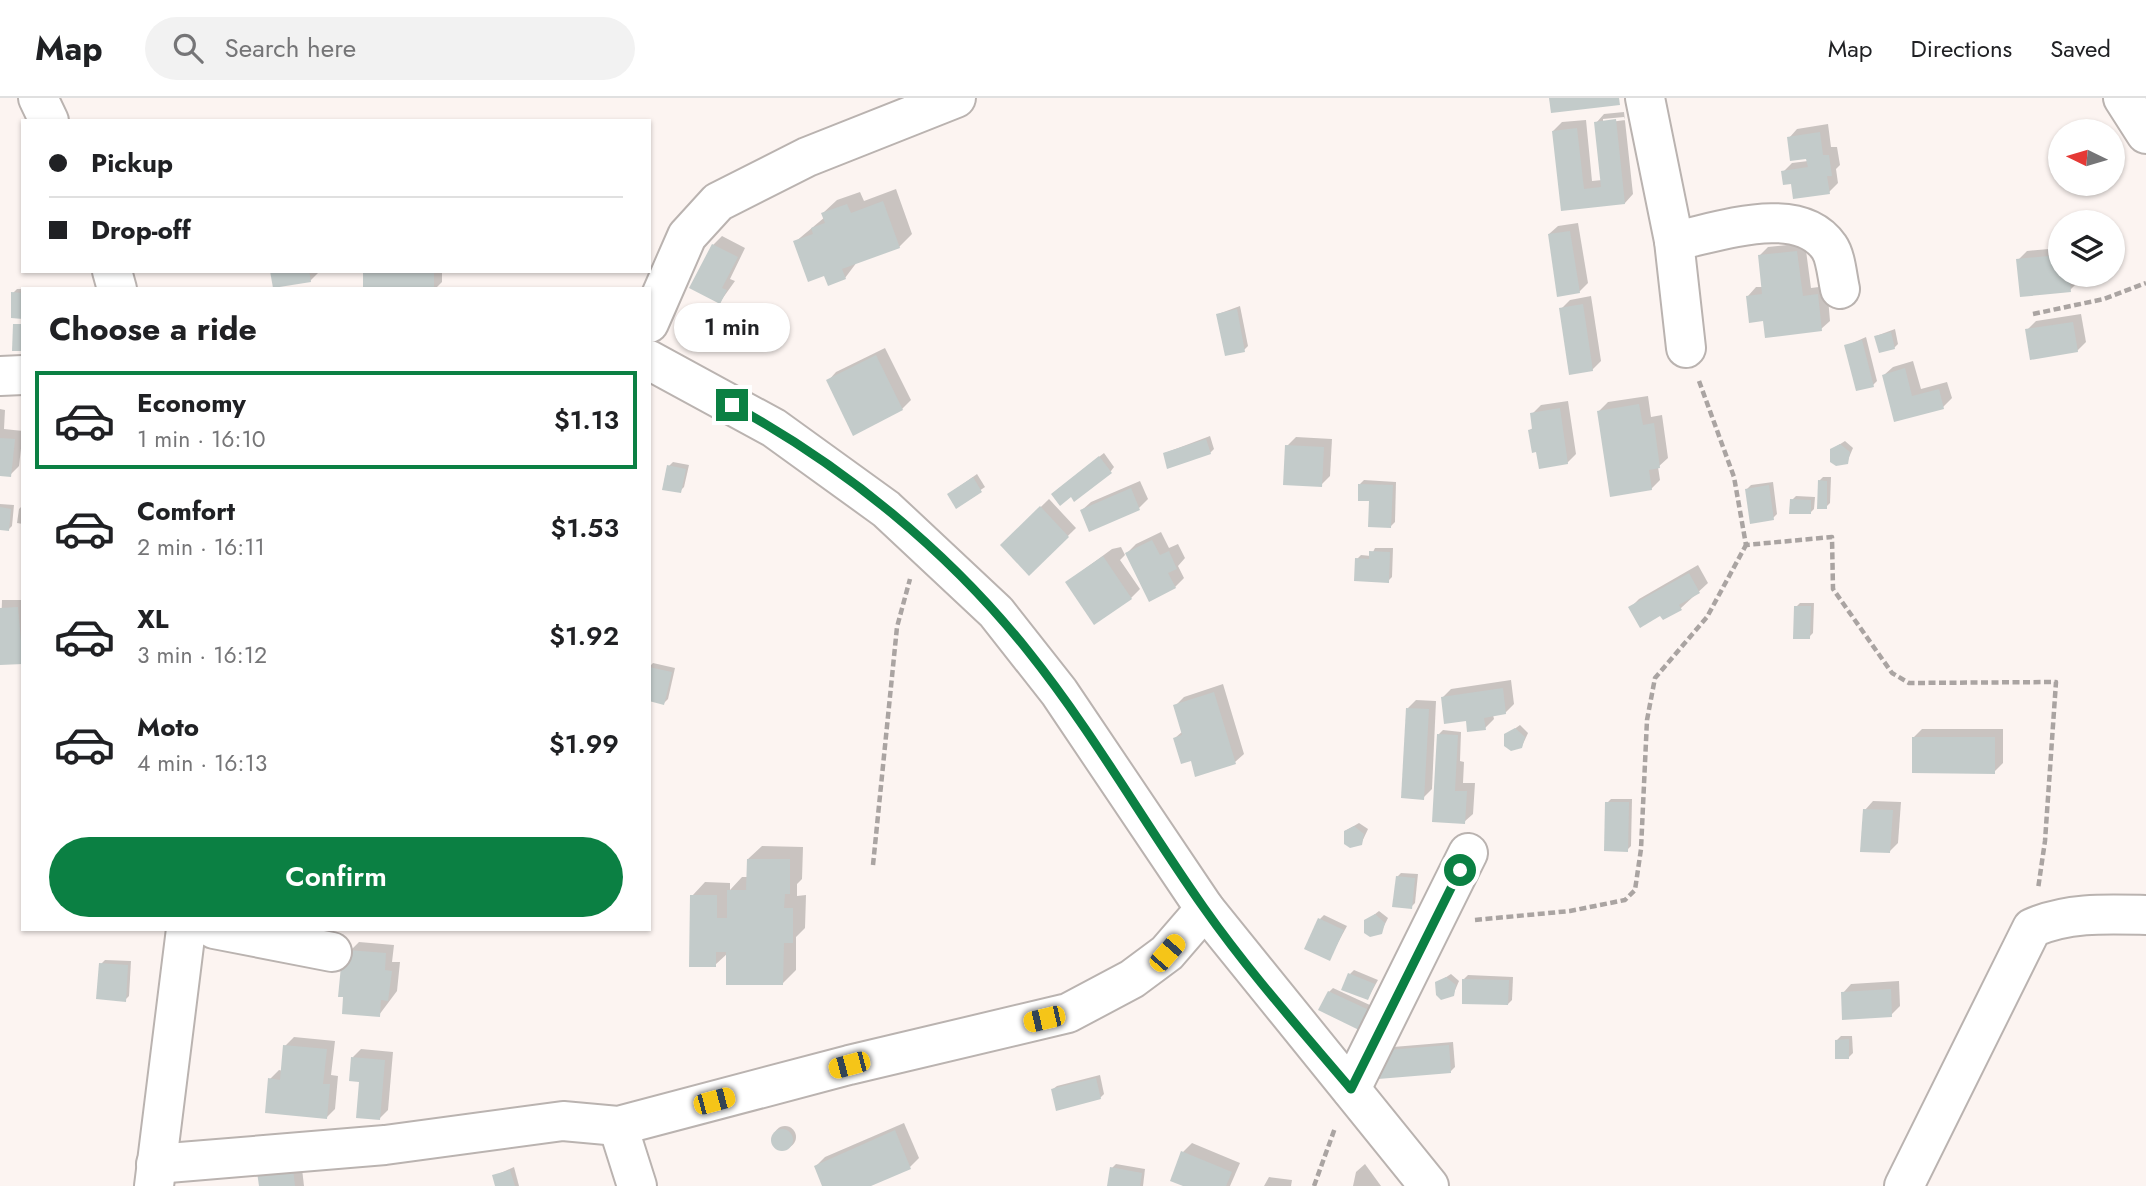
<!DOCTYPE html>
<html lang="en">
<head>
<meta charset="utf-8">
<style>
  :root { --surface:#fff; --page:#f2f2f2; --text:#202124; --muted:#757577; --line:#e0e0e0; --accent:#0b8043 }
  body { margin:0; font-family:Jost,sans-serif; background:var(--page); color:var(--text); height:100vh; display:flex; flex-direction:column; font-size:26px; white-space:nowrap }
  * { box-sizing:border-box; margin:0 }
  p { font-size:23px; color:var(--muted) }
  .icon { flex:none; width:38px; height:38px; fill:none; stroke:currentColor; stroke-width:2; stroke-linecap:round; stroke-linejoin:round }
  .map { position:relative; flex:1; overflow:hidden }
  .sheet { position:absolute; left:21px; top:189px; width:630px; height:644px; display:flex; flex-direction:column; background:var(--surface); border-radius:0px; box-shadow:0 2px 5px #0004 }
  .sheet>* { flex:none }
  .hud { position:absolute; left:21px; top:21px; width:630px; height:154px; border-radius:0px; box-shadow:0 2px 5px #0004; display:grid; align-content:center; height:154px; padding:0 28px; background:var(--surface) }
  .needle { width:46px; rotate:275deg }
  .tools { position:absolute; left:2048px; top:21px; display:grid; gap:14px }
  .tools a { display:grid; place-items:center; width:77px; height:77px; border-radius:50%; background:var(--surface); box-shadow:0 2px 5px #0004; font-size:35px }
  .end { position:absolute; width:32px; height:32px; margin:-16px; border:9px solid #0b8043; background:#fff; box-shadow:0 0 0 4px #fff }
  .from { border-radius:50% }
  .bubble { position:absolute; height:49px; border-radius:24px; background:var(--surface); box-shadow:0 2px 5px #0004; font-size:23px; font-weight:600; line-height:49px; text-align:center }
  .car { position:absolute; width:21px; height:42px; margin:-21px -10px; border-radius:9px; box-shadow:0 0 5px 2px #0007; background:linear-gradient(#f5c518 24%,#345 0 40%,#f5c518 0 76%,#345 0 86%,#f5c518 0) }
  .hud b { display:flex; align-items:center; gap:24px; height:66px; font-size:26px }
  .hud b+b { border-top:2px solid var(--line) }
  .hud i { width:18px; height:18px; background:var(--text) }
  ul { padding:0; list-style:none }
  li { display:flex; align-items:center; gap:21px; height:98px; margin:0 14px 10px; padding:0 14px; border:4px solid transparent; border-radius:0px }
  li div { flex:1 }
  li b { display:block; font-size:26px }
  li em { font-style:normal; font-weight:600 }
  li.on { border-color:var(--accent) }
  li>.icon { width:63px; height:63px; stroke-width:1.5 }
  h2 { padding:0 28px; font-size:32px; line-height:84px }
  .cta { display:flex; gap:14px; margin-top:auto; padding:14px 28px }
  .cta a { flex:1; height:80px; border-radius:42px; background:var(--accent); color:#fff; font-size:28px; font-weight:600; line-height:80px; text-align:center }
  header { display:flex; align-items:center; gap:42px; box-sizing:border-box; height:98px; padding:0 35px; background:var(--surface); border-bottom:2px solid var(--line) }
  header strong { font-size:33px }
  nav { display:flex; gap:38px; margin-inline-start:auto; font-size:24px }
  .search { width:490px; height:63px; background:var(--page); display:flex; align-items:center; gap:18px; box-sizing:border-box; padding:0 24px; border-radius:38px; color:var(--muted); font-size:26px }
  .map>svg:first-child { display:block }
  .shadow { fill:#0003; fill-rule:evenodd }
  .building { fill:#c3cbca }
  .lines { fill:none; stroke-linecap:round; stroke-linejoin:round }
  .minor-casing { stroke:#bab3b0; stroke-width:42 }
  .path { stroke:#aaa4a2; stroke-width:4.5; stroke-dasharray:7 3.5; stroke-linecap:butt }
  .minor { stroke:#fff; stroke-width:38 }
  .route { stroke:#0b8043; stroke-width:9 }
</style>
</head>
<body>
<header>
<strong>Map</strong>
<div class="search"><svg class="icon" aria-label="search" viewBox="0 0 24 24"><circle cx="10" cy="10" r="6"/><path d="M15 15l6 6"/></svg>Search here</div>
<nav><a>Map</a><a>Directions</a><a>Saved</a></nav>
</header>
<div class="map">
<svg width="2146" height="1088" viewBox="0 0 2146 1088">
  <rect width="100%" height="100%" fill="#fcf4f1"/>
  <!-- shadow -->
  <g class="shadow">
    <path d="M1624,14L1633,96L1625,105L1562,112L1553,33L1562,24L1586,22L1592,83L1602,82L1596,25L1604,16ZM1624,19L1625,22L1603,25V21Z"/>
    <path d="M1828,26L1831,49H1837L1840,67L1836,71L1838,85L1829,94L1793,84L1783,74L1792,65L1808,63L1789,40L1797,31Z"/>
    <path d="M896,91L912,136L899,149L857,164L845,180L825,176L795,144L825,119L823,115L837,102L860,94L864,103Z"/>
    <path d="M1578,125L1588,185L1579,194L1549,136L1558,128Z"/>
    <path d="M722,138L745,150L730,181L735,183L720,204L713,147Z"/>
    <path d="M1805,145L1811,190L1827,188L1830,223L1821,231L1748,198L1756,189H1763L1759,158L1768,149Z"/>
    <path d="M2060,150V177H2078L2079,183L2070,192L2018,162L2027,153Z"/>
    <path d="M272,173H319V174L310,183Z"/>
    <path d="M365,173H442V184L435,191H365Z"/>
    <path d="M17,191H23V219L13,195Z"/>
    <path d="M1591,198L1601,263L1592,272L1561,211L1570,202Z"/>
    <path d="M1240,208L1248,248L1244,252L1218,216Z"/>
    <path d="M2081,216L2086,244L2077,253L2027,232L2036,223Z"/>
    <path d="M1895,231L1898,246L1894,250L1876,238Z"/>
    <path d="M1866,239L1877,283L1873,287L1846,248Z"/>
    <path d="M885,250L911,302L902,311L828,283L836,274Z"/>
    <path d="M1913,263L1921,291L1947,284L1952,300L1943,309L1895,322L1884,277L1893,269Z"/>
    <path d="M1648,298L1651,319L1662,317L1668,360L1658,369L1660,382L1651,391L1599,313L1608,304Z"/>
    <path d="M1568,303L1576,356L1567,365L1537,352L1530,332L1534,329L1532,316L1541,307Z"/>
    <path d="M0,311L5,312L4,331L23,333L19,368L10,377L0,376Z"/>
    <path d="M1210,338L1214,351L1210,355H1165Z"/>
    <path d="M1296,339L1332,341L1330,378L1321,387L1287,348Z"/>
    <path d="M1845,343L1853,350L1847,364L1831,352Z"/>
    <path d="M1104,355L1114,369L1111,373L1071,397L1057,392Z"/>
    <path d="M673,364L689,367L684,389L680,393L669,368Z"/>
    <path d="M977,376L985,389L957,408L949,396Z"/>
    <path d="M1823,379H1831L1830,405L1826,409L1819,383Z"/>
    <path d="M1364,382L1396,384L1395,424L1391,428L1360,386Z"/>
    <path d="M1140,383L1148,401L1139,410L1082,412L1091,404Z"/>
    <path d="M1773,384L1777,416L1773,420L1747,391L1751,387Z"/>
    <path d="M1796,398L1815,399L1814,411L1810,415L1792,402Z"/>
    <path d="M1049,401L1076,430L1029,476L1002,447Z"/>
    <path d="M0,406L14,407L12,428L8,432L0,431Z"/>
    <path d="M23,407V426L17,425L19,411Z"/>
    <path d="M1161,434L1169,450L1178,446L1185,460L1178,468L1184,480L1175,489L1127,455L1136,446Z"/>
    <path d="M1121,449L1125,457L1120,462L1140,491L1131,500L1067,484L1112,451Z"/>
    <path d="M1375,450H1393L1392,479L1388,483L1357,461L1361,457L1371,458Z"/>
    <path d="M1698,467L1708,485L1681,510L1661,516L1630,510L1639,501Z"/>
    <path d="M2,502H23V565H0Z"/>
    <path d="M1800,505H1814L1813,535L1809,539L1796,509Z"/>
    <path d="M653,565L675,570L668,601L664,605L649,601V569Z"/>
    <path d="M1511,582L1514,606L1505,615L1493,617L1494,621L1485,630L1467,621L1442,600L1451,591Z"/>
    <path d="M1223,586L1244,656L1235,664L1192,661L1175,640L1183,633L1175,608L1184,599Z"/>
    <path d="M1416,602L1436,603L1432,691L1423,700L1408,610Z"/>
    <path d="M1520,627L1528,635L1522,648L1506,637Z"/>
    <path d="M1922,631H2003V665L1994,674L1913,640Z"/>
    <path d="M1443,632L1461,634L1460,663L1464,664L1463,685H1475L1473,716L1464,724L1434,723L1439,636Z"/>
    <path d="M1611,701H1632L1631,748L1627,752L1607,705Z"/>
    <path d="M1873,703L1901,704L1898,745L1889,754L1865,712Z"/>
    <path d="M1359,725L1368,731L1361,746L1345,733Z"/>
    <path d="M762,748L803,749L802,781L797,786V798L806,797L805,830L796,839V872L782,886L728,855L715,867L692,798L705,784L730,785V792L742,779H748V761Z"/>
    <path d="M1401,775L1418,776L1415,805L1411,809L1397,779Z"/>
    <path d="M1379,813L1388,820L1381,834L1366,823Z"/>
    <path d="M1324,817L1347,828L1329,861L1320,821Z"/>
    <path d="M359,844L394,847L392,864H400L397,893L379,917L342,869L350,853Z"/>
    <path d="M105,862L131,863L129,898L125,902L101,866Z"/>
    <path d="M1354,872L1378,882L1368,900L1350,876Z"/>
    <path d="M1451,876L1459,883L1453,897L1437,885Z"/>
    <path d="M1468,877L1513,879L1512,902L1508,906L1464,881Z"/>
    <path d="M1899,883L1900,908L1891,917L1843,895L1851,886Z"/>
    <path d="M1333,890L1372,908L1363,926L1329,894Z"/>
    <path d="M1841,938H1852L1853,955L1849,959L1837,942Z"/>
    <path d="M294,939L335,943L331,977L338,978L335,1011L327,1019L270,981L279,972L283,973L285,948Z"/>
    <path d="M1453,944L1455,969L1451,973L1381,950Z"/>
    <path d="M361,951L393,954L388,1012L379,1021L353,959Z"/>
    <path d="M1100,977L1104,996L1100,1000L1053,991L1057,988Z"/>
    <path d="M904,1025L919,1060L910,1069L867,1088H824L816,1068L825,1059Z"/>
    <circle cx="785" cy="1039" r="11"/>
    <path d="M1192,1045L1240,1065L1230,1088H1188L1183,1054Z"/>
    <path d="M301,1062L304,1088H260Z"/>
    <path d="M1116,1066L1145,1071L1143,1088H1109L1112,1070Z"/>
    <path d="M1365,1066L1381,1088H1353L1356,1074Z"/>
    <path d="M514,1069L519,1088H497L494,1078Z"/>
    <path d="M1269,1079L1292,1082L1291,1088H1264Z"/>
  </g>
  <!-- building -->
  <g class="building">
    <path d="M1549,0H1619L1620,7L1551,15Z"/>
    <path d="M1616,21L1625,106L1561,113L1552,33L1577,30L1584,91L1601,89L1594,24Z"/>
    <path d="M1820,34L1823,57H1829L1832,78H1827L1830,96L1793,101L1791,86L1783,87L1781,73L1808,69L1806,61L1790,63L1787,39Z"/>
    <path d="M883,103L900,150L842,171L846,181L828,188L824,178L808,184L793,143L813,136L811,130L825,125L821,115L847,106L851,115Z"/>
    <path d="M1570,133L1580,195L1557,199L1548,136Z"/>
    <path d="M712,146L738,159L722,190L727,192L720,206L689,190Z"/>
    <path d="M1797,153L1803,198L1818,196L1822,233L1765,240L1763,223L1749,225L1746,198L1762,196L1758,157Z"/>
    <path d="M2060,157V177H2069L2071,194L2020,199L2016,161Z"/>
    <path d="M270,173H309L311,184L273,190Z"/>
    <rect x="363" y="173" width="71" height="18"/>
    <path d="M11,194L23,195V221L11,220Z"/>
    <path d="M1583,206L1593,273L1569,277L1559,210Z"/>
    <path d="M1237,211L1245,254L1225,258L1216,216Z"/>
    <path d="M2073,224L2078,254L2030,262L2025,231Z"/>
    <path d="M13,226H23V253H12Z"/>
    <path d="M1891,234L1895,251L1879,255L1874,238Z"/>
    <path d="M1862,242L1874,289L1856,293L1844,247Z"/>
    <path d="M876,257L903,312L853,338L826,282Z"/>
    <path d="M1905,270L1912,298L1939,291L1944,311L1894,324L1882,277Z"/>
    <path d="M1639,306L1643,327L1654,325L1660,370L1649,372L1652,392L1610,399L1597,313Z"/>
    <path d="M1560,310L1568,366L1539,371L1536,354L1532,355L1528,332L1532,331L1530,315Z"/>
    <path d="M0,340L15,341L11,379L0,378Z"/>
    <path d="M1206,341L1211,356L1167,371L1163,355Z"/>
    <path d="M1840,346L1850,354L1848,366L1836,368L1830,364V351Z"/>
    <path d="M1285,347L1324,349L1322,389L1283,387Z"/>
    <path d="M1099,358L1112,375L1074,404L1071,399L1060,408L1051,396Z"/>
    <path d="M667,367L686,371L681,395L662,392Z"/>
    <path d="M973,379L982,394L956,411L947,396Z"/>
    <path d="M1818,382L1827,383V411H1817Z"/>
    <path d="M1358,386L1393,387L1391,430L1368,429L1369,403H1358Z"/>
    <path d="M1769,387L1774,422L1750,426L1745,391Z"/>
    <path d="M1131,390L1140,412L1089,434L1080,412Z"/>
    <path d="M1790,401L1811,402V416H1789Z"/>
    <path d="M1040,408L1069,439L1029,478L1000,447Z"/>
    <path d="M0,409L11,411L9,433L0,432Z"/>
    <path d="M1152,442L1160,457L1169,453L1177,471L1168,475L1176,490L1149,504L1125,455Z"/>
    <path d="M1369,453L1390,454L1389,485L1354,483L1355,460L1369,461Z"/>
    <path d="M1103,458L1132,501L1094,527L1065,484Z"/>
    <path d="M1689,475L1700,495L1679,507L1682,512L1663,522L1660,518L1640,530L1628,509Z"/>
    <path d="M1794,508H1811L1810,541H1793Z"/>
    <path d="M18,509L23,566L0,567V510Z"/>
    <path d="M649,569L672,574L664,607L649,603Z"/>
    <path d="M1503,590L1506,616L1484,620L1486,632L1467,634L1466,623L1444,626L1441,599Z"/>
    <path d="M1214,594L1236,666L1195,679L1191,663L1181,666L1173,640L1182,637L1173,607Z"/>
    <path d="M1406,610L1429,611L1424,702L1401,700Z"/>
    <path d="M1515,630L1525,639L1522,650L1511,653L1504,648V636Z"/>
    <path d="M1437,636L1458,637L1455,693H1467L1465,726L1432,724Z"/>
    <path d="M1912,639H1995V676L1912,675Z"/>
    <path d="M1605,704H1629L1628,754L1604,753Z"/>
    <path d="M1863,711L1893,712L1890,755L1860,754Z"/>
    <path d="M1354,728L1364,736L1362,747L1350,750L1344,746V733Z"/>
    <path d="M747,761H790V796H785L784,810H793V845H784L783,887H726V854H716V869H689L690,797H717V820H727V792H746Z"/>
    <path d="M1396,778L1415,780L1412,811L1392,809Z"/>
    <path d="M1375,816L1385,825L1382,836L1370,839L1364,835V822Z"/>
    <path d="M1318,820L1344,832L1330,863L1304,851Z"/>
    <path d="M348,852L386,855L385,872L392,873L388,903L381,902L380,919L342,916L343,899H338L341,868L347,869Z"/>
    <path d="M99,865L128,867L126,904L96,901Z"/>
    <path d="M1348,875L1375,886L1368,902L1341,892Z"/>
    <path d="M1446,879L1456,887L1454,898L1441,902L1436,897L1435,884Z"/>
    <path d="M1462,881L1509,882L1508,907L1462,906Z"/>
    <path d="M1891,891L1892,919L1842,922L1841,894Z"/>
    <path d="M1328,893L1369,912L1359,932L1318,912Z"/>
    <path d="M1849,941V961H1835V942Z"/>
    <path d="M283,947L327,951L323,986H330L327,1021L265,1015L268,980L280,982Z"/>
    <path d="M1449,947L1451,975L1378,981L1375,953Z"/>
    <path d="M351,959L385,962L380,1022L356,1020L359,984L349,983Z"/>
    <path d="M1096,980L1101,1001L1056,1013L1051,991Z"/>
    <circle cx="782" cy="1042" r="11"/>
    <path d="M895,1032L911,1071L871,1088H822L814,1068Z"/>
    <path d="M1181,1053L1232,1074L1226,1088H1183L1170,1083Z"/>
    <path d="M1110,1069L1142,1075L1140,1088H1107Z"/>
    <path d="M293,1070L295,1088H259L257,1074Z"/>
    <path d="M510,1072L515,1088H495L492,1077Z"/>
  </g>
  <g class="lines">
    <!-- minor casing -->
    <g class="minor-casing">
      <g id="minor">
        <path d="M38,0L49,23"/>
        <path d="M1645,0L1674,143L1686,250"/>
        <path d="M2123,0L2146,36"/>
        <path d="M1674,143C1717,135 1798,104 1829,149C1836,159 1837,178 1840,191"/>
        <path d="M112,173L117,191"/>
        <path d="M649,225L687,138L718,104L807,59L956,0"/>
        <path d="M649,262L774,330L886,411L996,514L1059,594L1205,811L1429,1088"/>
        <path d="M0,278L23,277"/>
        <path d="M214,831L332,854"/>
        <path d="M1351,991L1468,755"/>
        <path d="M618,1028L637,1088"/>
        <path d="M156,1066L385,1047L563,1023L618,1028L849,967L1068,915L1132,881L1167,855L1205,811"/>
        <path d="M154,1088L186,831"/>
        <path d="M1904,1088L2032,830C2068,814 2107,816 2146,817"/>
      </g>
    </g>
    <!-- path -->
    <g class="path">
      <path d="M2033,216L2104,201L2146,185"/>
      <path d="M1699,283L1734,379L1746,447L1832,439L1833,491L1892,575L1909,585L2056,584L2045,743L2038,791"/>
      <path d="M873,767L897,529L910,481"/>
      <path d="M1475,822L1570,813L1625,802L1635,792L1641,751L1647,622L1655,580L1707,519L1746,447"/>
      <path d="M1314,1088L1335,1030"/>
    </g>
    <!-- minor -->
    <use href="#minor" class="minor"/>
  </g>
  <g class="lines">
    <!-- route -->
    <path class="route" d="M732,307C844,368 948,453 1028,553C1093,634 1144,725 1204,810C1249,874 1301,932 1351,991L1460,772"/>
  </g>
</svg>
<div class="tools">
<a><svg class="needle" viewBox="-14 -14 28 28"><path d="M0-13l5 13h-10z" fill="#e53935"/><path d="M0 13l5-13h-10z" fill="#757577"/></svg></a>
<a><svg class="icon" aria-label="layers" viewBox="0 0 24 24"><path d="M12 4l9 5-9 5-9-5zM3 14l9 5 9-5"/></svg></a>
</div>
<i class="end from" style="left:1460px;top:772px"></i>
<i class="end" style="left:732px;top:307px"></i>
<div class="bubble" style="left:674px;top:205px;width:116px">1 min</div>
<i class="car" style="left:1167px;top:855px;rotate:41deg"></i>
<i class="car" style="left:1044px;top:921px;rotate:257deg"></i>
<i class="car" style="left:849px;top:967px;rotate:255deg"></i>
<i class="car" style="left:714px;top:1003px;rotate:75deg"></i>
<div class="hud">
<b><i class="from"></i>Pickup</b>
<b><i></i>Drop-off</b>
</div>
<section class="sheet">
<h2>Choose a ride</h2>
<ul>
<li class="on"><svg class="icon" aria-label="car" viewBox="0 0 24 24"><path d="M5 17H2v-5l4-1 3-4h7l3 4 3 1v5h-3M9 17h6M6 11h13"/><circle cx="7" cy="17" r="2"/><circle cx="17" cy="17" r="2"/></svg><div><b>Economy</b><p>1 min · 16:10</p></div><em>$1.13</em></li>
<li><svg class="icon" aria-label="car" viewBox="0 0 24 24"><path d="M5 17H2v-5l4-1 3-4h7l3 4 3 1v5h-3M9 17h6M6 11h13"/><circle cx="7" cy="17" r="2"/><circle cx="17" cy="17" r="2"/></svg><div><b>Comfort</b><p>2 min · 16:11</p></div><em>$1.53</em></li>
<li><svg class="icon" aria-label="car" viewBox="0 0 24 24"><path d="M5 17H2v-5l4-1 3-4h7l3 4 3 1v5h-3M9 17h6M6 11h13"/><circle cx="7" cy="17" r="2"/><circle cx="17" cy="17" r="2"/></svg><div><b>XL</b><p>3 min · 16:12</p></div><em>$1.92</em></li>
<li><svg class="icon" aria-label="car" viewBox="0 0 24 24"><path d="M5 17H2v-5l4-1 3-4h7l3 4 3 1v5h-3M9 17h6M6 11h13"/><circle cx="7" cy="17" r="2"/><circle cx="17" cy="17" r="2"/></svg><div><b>Moto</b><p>4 min · 16:13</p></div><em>$1.99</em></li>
</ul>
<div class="cta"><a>Confirm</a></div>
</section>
</div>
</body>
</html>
